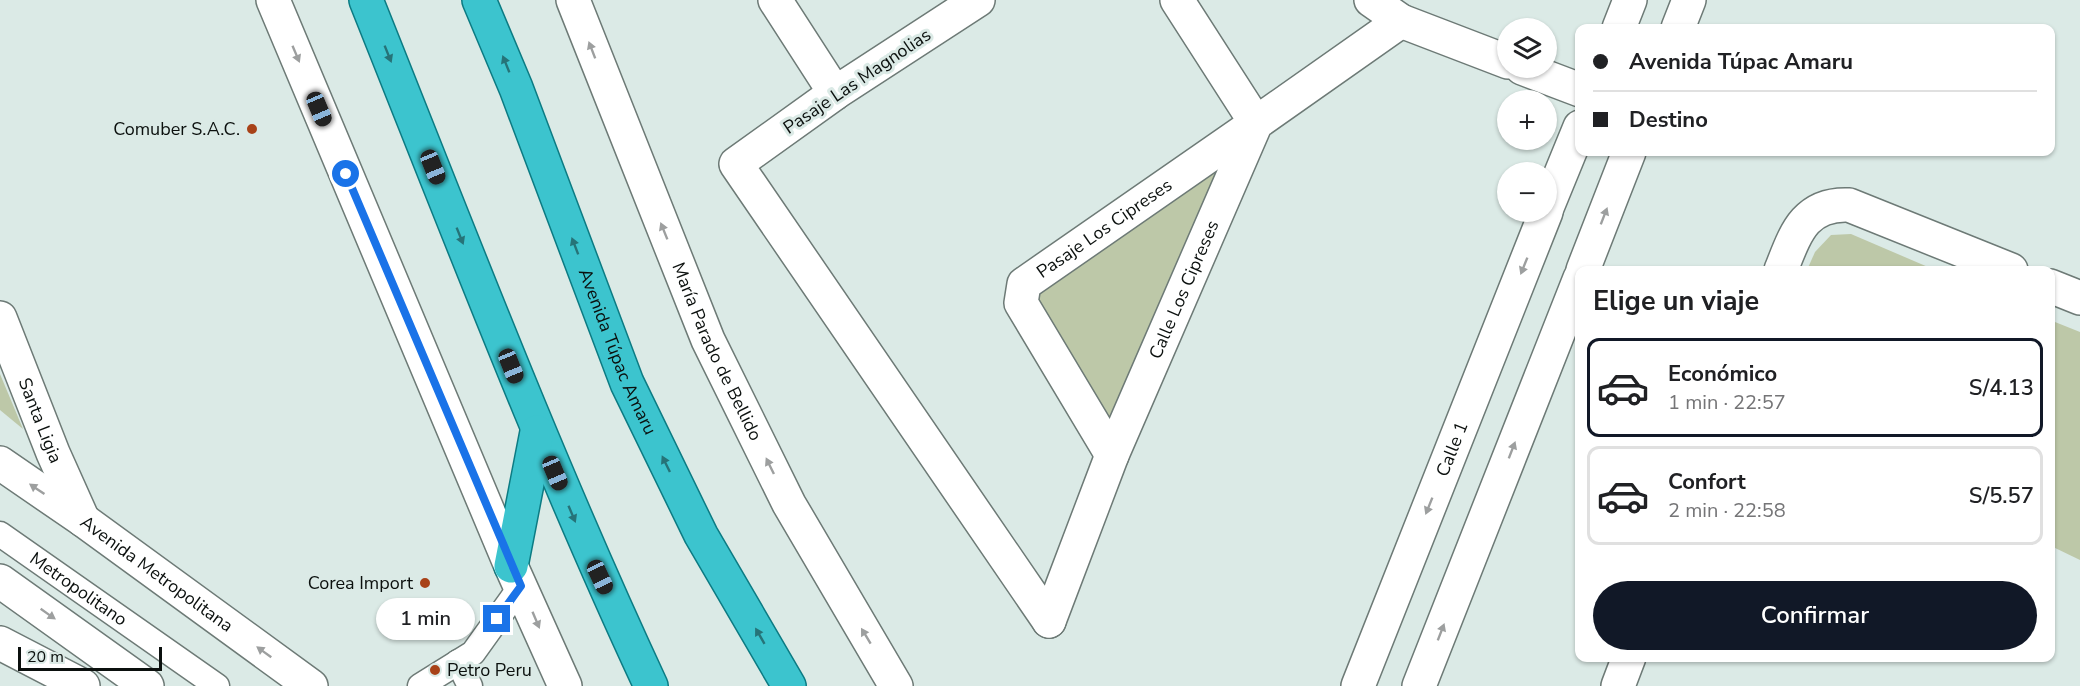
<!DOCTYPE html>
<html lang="es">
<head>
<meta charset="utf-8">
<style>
  :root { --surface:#fff; --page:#f6f6f6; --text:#202124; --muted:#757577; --line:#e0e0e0; --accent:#111827 }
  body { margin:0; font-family:"Nunito Sans",sans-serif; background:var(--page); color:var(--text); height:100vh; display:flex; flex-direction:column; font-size:22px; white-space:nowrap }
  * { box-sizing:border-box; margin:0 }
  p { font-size:20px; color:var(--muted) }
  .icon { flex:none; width:33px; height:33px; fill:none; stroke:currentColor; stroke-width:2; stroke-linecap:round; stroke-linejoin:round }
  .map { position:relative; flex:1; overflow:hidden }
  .details { position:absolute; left:1575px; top:266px; width:480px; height:396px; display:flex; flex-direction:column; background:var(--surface); border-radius:12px; box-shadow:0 2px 4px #0004 }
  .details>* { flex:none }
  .guide { position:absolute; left:1575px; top:24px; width:480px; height:132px; border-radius:12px; box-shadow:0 2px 4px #0004; display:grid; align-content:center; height:132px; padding:0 18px; background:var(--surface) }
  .buttons { position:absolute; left:1497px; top:18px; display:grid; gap:12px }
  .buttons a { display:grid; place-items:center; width:60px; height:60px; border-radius:50%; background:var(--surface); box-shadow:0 2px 4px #0004; font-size:30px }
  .scale { position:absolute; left:18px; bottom:15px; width:144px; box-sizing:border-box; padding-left:6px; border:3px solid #0b100e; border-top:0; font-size:16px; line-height:21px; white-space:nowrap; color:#0b100e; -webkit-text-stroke:4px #dbeae6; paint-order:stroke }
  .end { position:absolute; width:27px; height:27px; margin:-14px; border:8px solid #1a73e8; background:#fff; box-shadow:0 0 0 3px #fff }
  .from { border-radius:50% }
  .bubble { position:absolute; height:42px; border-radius:21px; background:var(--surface); box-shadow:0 2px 4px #0004; font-size:20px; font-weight:600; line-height:42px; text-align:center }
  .car { position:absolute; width:18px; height:36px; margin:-18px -9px; border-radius:8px; box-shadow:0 0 4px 2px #0007; background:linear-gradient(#222 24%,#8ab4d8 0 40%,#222 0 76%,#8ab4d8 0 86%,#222 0) }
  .guide b { display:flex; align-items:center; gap:21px; height:57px; font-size:22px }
  .guide b+b { border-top:2px solid var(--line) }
  .guide i { width:15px; height:15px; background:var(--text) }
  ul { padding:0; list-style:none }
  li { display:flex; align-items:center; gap:18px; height:99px; margin:0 12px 9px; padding:0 6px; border:3px solid var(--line); border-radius:12px }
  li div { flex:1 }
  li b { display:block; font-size:22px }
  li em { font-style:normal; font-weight:600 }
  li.current { border-color:var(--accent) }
  li>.icon { width:54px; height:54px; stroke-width:1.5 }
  h2 { padding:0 18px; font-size:27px; line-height:72px }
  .primary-button { display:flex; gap:12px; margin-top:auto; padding:12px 18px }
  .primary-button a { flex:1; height:69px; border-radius:36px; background:var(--accent); color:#fff; font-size:24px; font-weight:600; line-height:69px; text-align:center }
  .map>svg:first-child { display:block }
  .green { fill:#bdc8a8 }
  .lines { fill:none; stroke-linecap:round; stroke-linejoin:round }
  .service-casing { stroke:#6d7a76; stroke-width:27 }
  .minor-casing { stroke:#6d7a76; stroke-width:36 }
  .tertiary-casing { stroke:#6d7a76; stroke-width:36 }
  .secondary-casing { stroke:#6d7a76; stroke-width:36 }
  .trunk-casing { stroke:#0c7b83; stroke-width:36 }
  .service { stroke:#fff; stroke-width:24 }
  .minor { stroke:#fff; stroke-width:33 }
  .tertiary { stroke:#fff; stroke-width:33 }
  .secondary { stroke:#fff; stroke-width:33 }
  .trunk { stroke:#3cc4ce; stroke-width:33 }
  .oneway { fill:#9d9f9f }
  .oneway2 { fill:#267378 }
  .route { stroke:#1a73e8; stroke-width:8 }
  .poi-dot { fill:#a84218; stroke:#dbeae6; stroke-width:2 }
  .labels { text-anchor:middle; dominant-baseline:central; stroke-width:6; stroke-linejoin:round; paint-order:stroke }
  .street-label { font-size:18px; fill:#0b100e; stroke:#dbeae6 }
  .poi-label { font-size:18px; fill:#0b100e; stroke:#dbeae6; text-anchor:end }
</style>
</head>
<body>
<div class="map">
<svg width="2080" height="686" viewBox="0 0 2080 686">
  <rect width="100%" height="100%" fill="#dbeae6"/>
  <!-- green -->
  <g class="green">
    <path d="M1226,163L1123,415L1102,418L1028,303L1033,289Z"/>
    <path d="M1851,234L1935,270H1807L1815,252L1831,235Z"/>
    <path d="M2050,320L2080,332V560L2051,546Z"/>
    <path d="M0,374L23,429L0,410Z"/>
  </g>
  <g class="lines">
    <!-- service casing -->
    <g class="service-casing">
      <g id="service">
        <path id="s1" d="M0,534L217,686"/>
        <path d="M458,662L470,686"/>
        <path d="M420,686L473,653L521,586"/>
      </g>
    </g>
    <!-- minor casing -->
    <g class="minor-casing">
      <g id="minor">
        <path d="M775,0L835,93"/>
        <path d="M978,0L835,93L736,164L1049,621"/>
        <path d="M1371,0L1401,21L1508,62"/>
        <path d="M1522,68L1580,90"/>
        <path d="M1781,270C1795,235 1804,203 1849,205L2011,270"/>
        <path d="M2050,286L2080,298"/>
        <path id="s2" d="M0,318L53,453L83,520"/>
        <path id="s3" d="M1112,455L1021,303L1024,284L1256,123L1177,0"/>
        <path id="s4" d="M1049,621L1112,455L1256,123L1401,21"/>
        <path d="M0,643L83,686"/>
        <path d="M1618,686L1629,657"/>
      </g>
    </g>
    <!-- tertiary casing -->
    <g class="tertiary-casing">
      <g id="tertiary">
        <path d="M1619,28L1630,0"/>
        <path d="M1678,28L1689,0"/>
        <path d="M1546,210L1580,127"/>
        <path d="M1583,270L1629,152"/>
        <path id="s5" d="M1358,686L1546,212"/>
        <path d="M1419,686L1580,278"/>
      </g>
    </g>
    <!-- secondary casing -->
    <g class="secondary-casing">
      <g id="secondary">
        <path d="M273,0L511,566L565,686"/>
        <path id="s6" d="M573,0L708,340L789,504L896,686"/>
        <path id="s7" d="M0,463L83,520L311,686"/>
        <path d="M0,581L147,686"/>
      </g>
    </g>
    <!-- trunk casing -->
    <g class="trunk-casing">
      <g id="trunk">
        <path d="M366,0C458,230 546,461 651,686"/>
        <path id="s8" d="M479,0L516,88L627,383L701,535L789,686"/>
        <path d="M511,566L537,432"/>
      </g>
    </g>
    <!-- service -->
    <use href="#service" class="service"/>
    <!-- minor -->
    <use href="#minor" class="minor"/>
    <!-- tertiary -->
    <use href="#tertiary" class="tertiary"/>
    <!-- secondary -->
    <use href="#secondary" class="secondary"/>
    <!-- trunk -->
    <use href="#trunk" class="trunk"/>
  </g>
  <!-- one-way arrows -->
  <defs><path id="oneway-solid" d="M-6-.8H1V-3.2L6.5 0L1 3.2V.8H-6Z" transform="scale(1.5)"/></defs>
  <g class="oneway">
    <use href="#oneway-solid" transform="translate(592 50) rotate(-111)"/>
    <use href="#oneway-solid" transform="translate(296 54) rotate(67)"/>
    <use href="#oneway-solid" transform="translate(1604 216) rotate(-69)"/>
    <use href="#oneway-solid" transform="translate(664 231) rotate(-112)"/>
    <use href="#oneway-solid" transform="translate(1524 266) rotate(112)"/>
    <use href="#oneway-solid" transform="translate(1512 450) rotate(-69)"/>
    <use href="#oneway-solid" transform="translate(770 466) rotate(-116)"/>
    <use href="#oneway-solid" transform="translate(37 489) rotate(-146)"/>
    <use href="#oneway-solid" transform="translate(1429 506) rotate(112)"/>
    <use href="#oneway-solid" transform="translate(48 614) rotate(35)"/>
    <use href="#oneway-solid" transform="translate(536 620) rotate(67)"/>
    <use href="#oneway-solid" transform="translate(1441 632) rotate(-69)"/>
    <use href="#oneway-solid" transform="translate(866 636) rotate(-121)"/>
    <use href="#oneway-solid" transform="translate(264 652) rotate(-144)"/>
  </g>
  <g class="oneway2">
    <use href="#oneway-solid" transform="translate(388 54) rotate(68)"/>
    <use href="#oneway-solid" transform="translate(506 64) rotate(-112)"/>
    <use href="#oneway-solid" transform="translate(460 236) rotate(68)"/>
    <use href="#oneway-solid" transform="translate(575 246) rotate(-111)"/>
    <use href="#oneway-solid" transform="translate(666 464) rotate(-116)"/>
    <use href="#oneway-solid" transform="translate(572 514) rotate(67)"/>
    <use href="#oneway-solid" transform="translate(760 636) rotate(-120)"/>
  </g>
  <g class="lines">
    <!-- route -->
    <path class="route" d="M346,174L521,586L497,619"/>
  </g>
  <!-- markers -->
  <g class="poi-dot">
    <circle cx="252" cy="129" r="6"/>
    <circle cx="425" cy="583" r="6"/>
    <circle cx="435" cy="670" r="6"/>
  </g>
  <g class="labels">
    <!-- street labels -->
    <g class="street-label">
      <text transform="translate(857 81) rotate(-34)">Pasaje Las Magnolias</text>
      <text stroke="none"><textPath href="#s3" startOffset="294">Pasaje Los Cipreses</textPath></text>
      <text stroke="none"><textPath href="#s4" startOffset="358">Calle Los Cipreses</textPath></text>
      <text stroke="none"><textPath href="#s8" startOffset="378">Avenida Túpac Amaru</textPath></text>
      <text stroke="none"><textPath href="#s6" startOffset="380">María Parado de Bellido</textPath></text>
      <text stroke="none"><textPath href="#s2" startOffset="110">Santa Ligia</textPath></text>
      <text stroke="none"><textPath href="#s5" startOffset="255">Calle 1</textPath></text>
      <text stroke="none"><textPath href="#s7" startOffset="192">Avenida Metropolitana</textPath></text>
      <text stroke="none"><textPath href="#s1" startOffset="96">Metropolitano</textPath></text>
    </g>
    <!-- poi labels -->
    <g class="poi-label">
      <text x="240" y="129">Comuber S.A.C.</text>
      <text x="413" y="583">Corea Import</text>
      <text x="447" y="670" text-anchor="start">Petro Peru</text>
    </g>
  </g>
</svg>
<div class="buttons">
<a><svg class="icon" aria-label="layers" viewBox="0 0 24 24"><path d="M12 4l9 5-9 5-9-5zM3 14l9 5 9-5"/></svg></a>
<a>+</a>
<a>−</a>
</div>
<div class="scale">20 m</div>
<i class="end from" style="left:346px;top:174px"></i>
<i class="end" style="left:497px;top:619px"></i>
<div class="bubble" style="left:376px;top:598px;width:99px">1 min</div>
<i class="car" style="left:319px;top:109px;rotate:157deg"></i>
<i class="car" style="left:433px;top:167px;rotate:158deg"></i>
<i class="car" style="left:511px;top:366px;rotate:158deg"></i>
<i class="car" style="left:555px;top:473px;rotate:157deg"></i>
<i class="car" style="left:600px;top:577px;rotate:155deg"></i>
<div class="guide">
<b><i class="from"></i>Avenida Túpac Amaru</b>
<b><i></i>Destino</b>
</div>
<section class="details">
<h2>Elige un viaje</h2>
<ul>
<li class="current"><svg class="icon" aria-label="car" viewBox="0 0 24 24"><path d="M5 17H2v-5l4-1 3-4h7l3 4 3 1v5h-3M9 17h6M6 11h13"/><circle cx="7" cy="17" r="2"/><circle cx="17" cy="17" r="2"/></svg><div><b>Económico</b><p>1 min · 22:57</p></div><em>S/4.13</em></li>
<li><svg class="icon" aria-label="car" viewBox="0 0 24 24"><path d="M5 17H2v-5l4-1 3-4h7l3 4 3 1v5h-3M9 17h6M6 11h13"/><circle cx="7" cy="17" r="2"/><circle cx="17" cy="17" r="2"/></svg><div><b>Confort</b><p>2 min · 22:58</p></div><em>S/5.57</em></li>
</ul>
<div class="primary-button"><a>Confirmar</a></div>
</section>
</div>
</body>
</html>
